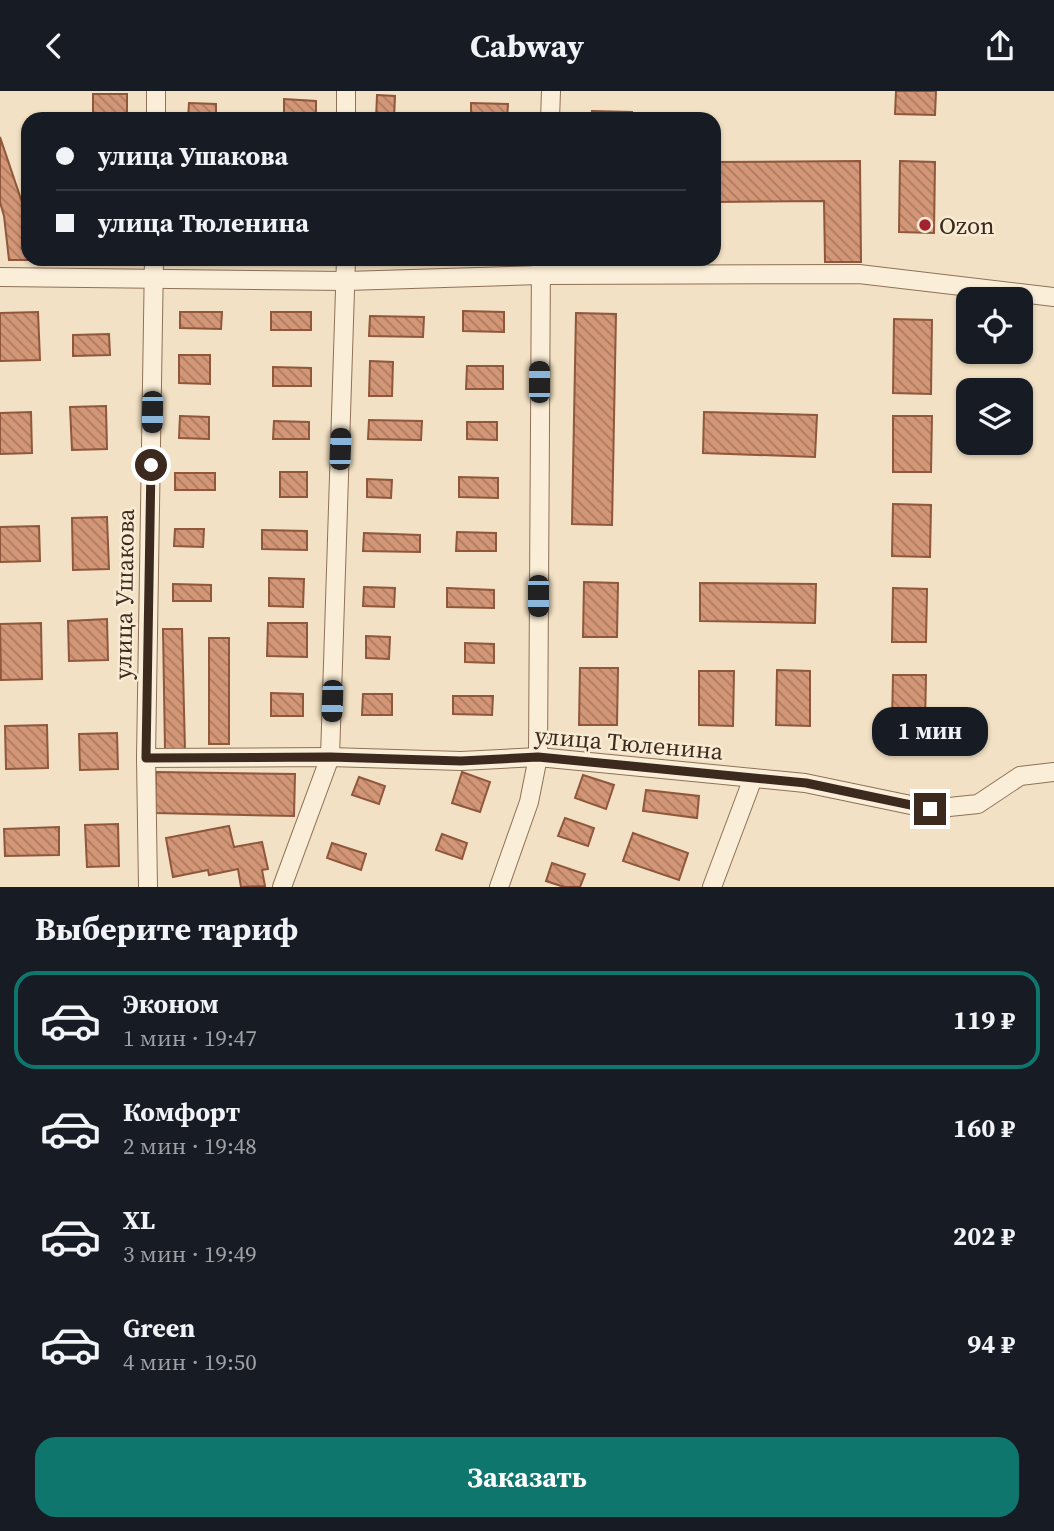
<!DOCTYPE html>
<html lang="ru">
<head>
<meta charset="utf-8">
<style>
  :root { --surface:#171b24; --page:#242831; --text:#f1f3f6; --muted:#9ea1a6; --line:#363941; --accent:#0f766e }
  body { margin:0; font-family:"Source Serif 4",serif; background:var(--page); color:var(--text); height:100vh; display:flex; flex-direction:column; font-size:26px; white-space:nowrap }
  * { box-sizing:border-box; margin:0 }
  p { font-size:23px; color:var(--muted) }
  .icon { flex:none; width:38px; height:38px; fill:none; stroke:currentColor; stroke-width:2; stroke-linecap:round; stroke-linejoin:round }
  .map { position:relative; height:796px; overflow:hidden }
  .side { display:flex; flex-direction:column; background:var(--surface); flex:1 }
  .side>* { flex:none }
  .banner { position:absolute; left:21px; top:21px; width:700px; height:154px; border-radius:21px; box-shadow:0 2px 5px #0004; display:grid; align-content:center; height:154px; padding:0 35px; background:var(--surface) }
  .fabs { position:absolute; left:956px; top:196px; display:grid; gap:14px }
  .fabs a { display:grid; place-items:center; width:77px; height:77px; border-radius:14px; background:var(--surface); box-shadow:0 2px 5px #0004; font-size:35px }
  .end { position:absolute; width:32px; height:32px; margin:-16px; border:9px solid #3d2a1e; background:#fff; box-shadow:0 0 0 4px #fff }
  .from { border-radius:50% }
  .bubble { position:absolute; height:49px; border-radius:21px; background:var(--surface); box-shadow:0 2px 5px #0004; font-size:23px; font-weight:700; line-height:49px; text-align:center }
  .car { position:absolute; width:21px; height:42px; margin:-21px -10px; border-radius:9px; box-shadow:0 0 5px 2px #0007; background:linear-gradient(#222 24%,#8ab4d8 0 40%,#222 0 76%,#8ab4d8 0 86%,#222 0) }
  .banner b { display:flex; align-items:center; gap:24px; height:66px; font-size:26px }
  .banner b+b { border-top:2px solid var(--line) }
  .banner i { width:18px; height:18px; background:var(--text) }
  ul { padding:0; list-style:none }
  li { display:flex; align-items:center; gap:21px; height:98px; margin:0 14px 10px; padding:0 21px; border:4px solid transparent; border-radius:21px }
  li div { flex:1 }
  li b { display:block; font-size:26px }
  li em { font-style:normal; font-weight:700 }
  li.active { border-color:var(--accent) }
  li>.icon { width:63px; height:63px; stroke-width:1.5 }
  h2 { padding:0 35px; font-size:32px; line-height:84px }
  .action { display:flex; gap:14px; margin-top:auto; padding:14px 35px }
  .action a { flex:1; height:80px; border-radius:21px; background:var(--accent); color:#fff; font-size:28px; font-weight:700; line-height:80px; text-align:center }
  header { display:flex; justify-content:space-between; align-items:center; height:91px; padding:0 35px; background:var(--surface); font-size:32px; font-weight:700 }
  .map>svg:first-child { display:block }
  .building { fill:url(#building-back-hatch); stroke:#8f573c; stroke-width:2 }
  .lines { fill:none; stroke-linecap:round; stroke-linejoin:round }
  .street-casing { stroke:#8e7158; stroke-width:20 }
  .street { stroke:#fbeed8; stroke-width:18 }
  .route { stroke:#3d2a1e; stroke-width:9 }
  .poi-dot { fill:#a2232e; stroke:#f8ebd4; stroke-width:2.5 }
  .labels { text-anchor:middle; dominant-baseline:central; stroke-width:5; stroke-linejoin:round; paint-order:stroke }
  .poi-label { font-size:24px; fill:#3d2a1e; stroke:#f8ebd4; text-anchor:start }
  .street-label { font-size:24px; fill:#3d2a1e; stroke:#f8ebd4 }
</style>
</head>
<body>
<header><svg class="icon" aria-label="back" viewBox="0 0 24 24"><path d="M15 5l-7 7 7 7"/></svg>Cabway<svg class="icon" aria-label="share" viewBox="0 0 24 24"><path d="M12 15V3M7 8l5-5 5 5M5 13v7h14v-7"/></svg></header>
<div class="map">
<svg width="1054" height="796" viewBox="0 0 1054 796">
  <defs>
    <pattern id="building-back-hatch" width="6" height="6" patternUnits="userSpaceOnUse" patternTransform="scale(1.75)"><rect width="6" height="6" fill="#d39677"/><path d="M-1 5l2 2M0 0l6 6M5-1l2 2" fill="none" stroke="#ac7b61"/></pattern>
  </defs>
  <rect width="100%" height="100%" fill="#f2e1c4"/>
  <!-- building -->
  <g class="building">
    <path d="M896,0H936L935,24L895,23Z"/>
    <rect x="93" y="3" width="34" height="23"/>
    <path d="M377,4L395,5L394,28H376Z"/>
    <path d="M284,8L316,10V26L284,25Z"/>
    <path d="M189,12L216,13V28H188Z"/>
    <path d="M471,12L508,13L507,28H471Z"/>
    <path d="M592,20L632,21V28H591Z"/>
    <path d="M0,46L26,123L29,169H9L4,125L0,111Z"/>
    <path d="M860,70L861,171H825L824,110L714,111V71Z"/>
    <path d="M900,70L935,71L934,142L899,141Z"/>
    <path d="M463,220L504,221V241L463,240Z"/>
    <path d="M38,221L40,269L0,270V222Z"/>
    <path d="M180,221H222L221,238L180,237Z"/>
    <rect x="271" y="221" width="40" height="18"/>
    <path d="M576,222L616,223L612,434L572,433Z"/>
    <path d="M370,225L424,226L423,246L369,245Z"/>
    <path d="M894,228L932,229L931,303L893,302Z"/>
    <path d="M109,243L110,264L73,265V244Z"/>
    <path d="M179,264H210V293L179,292Z"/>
    <path d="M370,270L393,271L392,305H369Z"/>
    <path d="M467,275H503V298H466Z"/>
    <path d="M273,276L311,277V295H273Z"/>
    <path d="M106,315L107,358L72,359L70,316Z"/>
    <path d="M31,321L32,362L0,363V322Z"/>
    <path d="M704,321L817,324L815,366L703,362Z"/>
    <path d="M180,325L209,326V348L179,347Z"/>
    <path d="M893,325H932L931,381H893Z"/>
    <path d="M369,329L422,330L421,349L368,348Z"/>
    <path d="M274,330L309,331V348H273Z"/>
    <path d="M467,331H497V349L467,348Z"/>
    <rect x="280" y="381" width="27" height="25"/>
    <rect x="175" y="382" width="40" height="17"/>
    <path d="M459,386L498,387V407L459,406Z"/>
    <path d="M367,388L392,389L391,407L367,406Z"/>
    <path d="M893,413L931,414L930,466L892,465Z"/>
    <path d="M107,426L109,478L73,479L72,427Z"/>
    <path d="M39,435L40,470L0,471V436Z"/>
    <path d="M175,438H204L203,456L174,455Z"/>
    <path d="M262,439L307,440V459L262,458Z"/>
    <path d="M457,441L496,442V460H456Z"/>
    <path d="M364,442L420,444V461L363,460Z"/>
    <path d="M269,487L304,488L303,516L269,515Z"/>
    <path d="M584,491L618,492L617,546H583Z"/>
    <path d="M700,492L816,493L815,532L700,530Z"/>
    <path d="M173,493L211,494V510H173Z"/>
    <path d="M364,496L395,497L394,516L363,515Z"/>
    <path d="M447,497L494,499V517L447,516Z"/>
    <path d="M893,497L927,498L926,551H892Z"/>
    <path d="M107,528L108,569L69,570L68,530Z"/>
    <path d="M41,532L42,588L1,589L0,533Z"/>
    <path d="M268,532H307V566L267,565Z"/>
    <path d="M163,538H182L185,659H165Z"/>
    <path d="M366,545L390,546L389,568L366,567Z"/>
    <rect x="209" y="547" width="20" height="106"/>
    <path d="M465,552L494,553V572L465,571Z"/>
    <path d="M580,577H618L617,634H579Z"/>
    <path d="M777,579L810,580V635L776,634Z"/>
    <path d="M699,580H734L733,635L699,634Z"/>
    <path d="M893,584H926L925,634L892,633Z"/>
    <path d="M271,602L303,603V625H271Z"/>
    <path d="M363,603H392V624H362Z"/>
    <path d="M453,605H493L492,624L453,623Z"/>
    <path d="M47,634L48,677L6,678L5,635Z"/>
    <path d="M117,642L118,678L80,679L79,643Z"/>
    <path d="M156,681L295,683L294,725L155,722Z"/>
    <path d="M462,681L490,691L480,721L452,712Z"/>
    <path d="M583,684L614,694L606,718L575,707Z"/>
    <path d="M359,686L385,695L379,713L352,704Z"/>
    <path d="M646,699L699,705L697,727L643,720Z"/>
    <path d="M565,727L594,737L588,755L558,745Z"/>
    <path d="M118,733L119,775L87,776L85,734Z"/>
    <path d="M229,735L234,756L262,751L268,778L262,779L265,795L241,796L238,778L209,784L208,779L173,786L166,747Z"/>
    <path d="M59,736V764L5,765L4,738Z"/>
    <path d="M633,742L688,762L679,789L623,770Z"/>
    <path d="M442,743L467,752L462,768L436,759Z"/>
    <path d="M332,752L366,763L361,779L327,767Z"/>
    <path d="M552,772L585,783L580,796H564L546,790Z"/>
  </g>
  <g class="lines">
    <!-- street casing -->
    <g class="street-casing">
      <g id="street">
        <path d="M156,28V0"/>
        <path d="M346,28V0"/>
        <path d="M550,28L551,0"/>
        <path d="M0,186L346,190L540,184L859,183L1054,206"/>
        <path d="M146,667L330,666L461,670L538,666L805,692L930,718L978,713L1020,685L1054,681"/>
        <path d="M148,796L146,667L154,168"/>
        <path d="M282,796L330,666L346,168"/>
        <path d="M499,796L529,711L538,666L541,168"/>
        <path d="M712,796L753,687"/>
      </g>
    </g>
    <!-- street -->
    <use href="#street" class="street"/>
  </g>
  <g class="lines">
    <!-- route -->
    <path class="route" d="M151,374L146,667L330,666L461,670L538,666L806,692L930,718"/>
  </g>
  <!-- markers -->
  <circle class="poi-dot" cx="925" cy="134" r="7"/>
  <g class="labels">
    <!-- poi labels -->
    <g class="poi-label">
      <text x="939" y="134">Ozon</text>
    </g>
    <!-- street labels -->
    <g class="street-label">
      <text transform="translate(124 503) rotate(-89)">улица Ушакова</text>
      <text transform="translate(629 652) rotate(5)">улица Тюленина</text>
    </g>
  </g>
</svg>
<div class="fabs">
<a><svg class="icon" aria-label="locate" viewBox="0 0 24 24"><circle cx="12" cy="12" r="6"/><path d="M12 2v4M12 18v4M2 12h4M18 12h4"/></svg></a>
<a><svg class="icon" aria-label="layers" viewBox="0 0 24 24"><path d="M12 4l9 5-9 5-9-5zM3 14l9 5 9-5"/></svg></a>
</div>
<i class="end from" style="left:151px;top:374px"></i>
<i class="end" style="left:930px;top:718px"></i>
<div class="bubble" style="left:872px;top:616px;width:116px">1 мин</div>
<i class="car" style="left:539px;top:291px;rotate:0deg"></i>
<i class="car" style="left:152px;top:321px;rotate:181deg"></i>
<i class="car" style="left:340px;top:358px;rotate:2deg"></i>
<i class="car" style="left:538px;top:505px;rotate:180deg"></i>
<i class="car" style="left:332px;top:610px;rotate:182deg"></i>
<div class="banner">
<b><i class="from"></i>улица Ушакова</b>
<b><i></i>улица Тюленина</b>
</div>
</div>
<section class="side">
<h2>Выберите тариф</h2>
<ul>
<li class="active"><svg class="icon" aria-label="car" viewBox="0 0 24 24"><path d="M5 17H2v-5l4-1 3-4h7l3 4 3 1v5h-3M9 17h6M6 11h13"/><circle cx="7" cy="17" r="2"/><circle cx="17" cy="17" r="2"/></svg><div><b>Эконом</b><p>1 мин · 19:47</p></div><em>119 ₽</em></li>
<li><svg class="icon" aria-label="car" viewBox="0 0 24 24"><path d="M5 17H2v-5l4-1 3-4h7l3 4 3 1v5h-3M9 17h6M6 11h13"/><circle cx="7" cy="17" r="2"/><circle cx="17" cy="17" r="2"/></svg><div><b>Комфорт</b><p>2 мин · 19:48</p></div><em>160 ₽</em></li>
<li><svg class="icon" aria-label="car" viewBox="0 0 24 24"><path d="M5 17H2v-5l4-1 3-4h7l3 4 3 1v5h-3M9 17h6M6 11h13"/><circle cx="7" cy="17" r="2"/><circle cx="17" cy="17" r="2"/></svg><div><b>XL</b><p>3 мин · 19:49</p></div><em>202 ₽</em></li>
<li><svg class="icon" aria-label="car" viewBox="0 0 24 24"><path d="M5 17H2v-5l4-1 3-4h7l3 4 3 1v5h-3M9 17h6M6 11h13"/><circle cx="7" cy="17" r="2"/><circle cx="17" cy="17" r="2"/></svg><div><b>Green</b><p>4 мин · 19:50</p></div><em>94 ₽</em></li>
</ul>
<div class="action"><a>Заказать</a></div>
</section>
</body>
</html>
